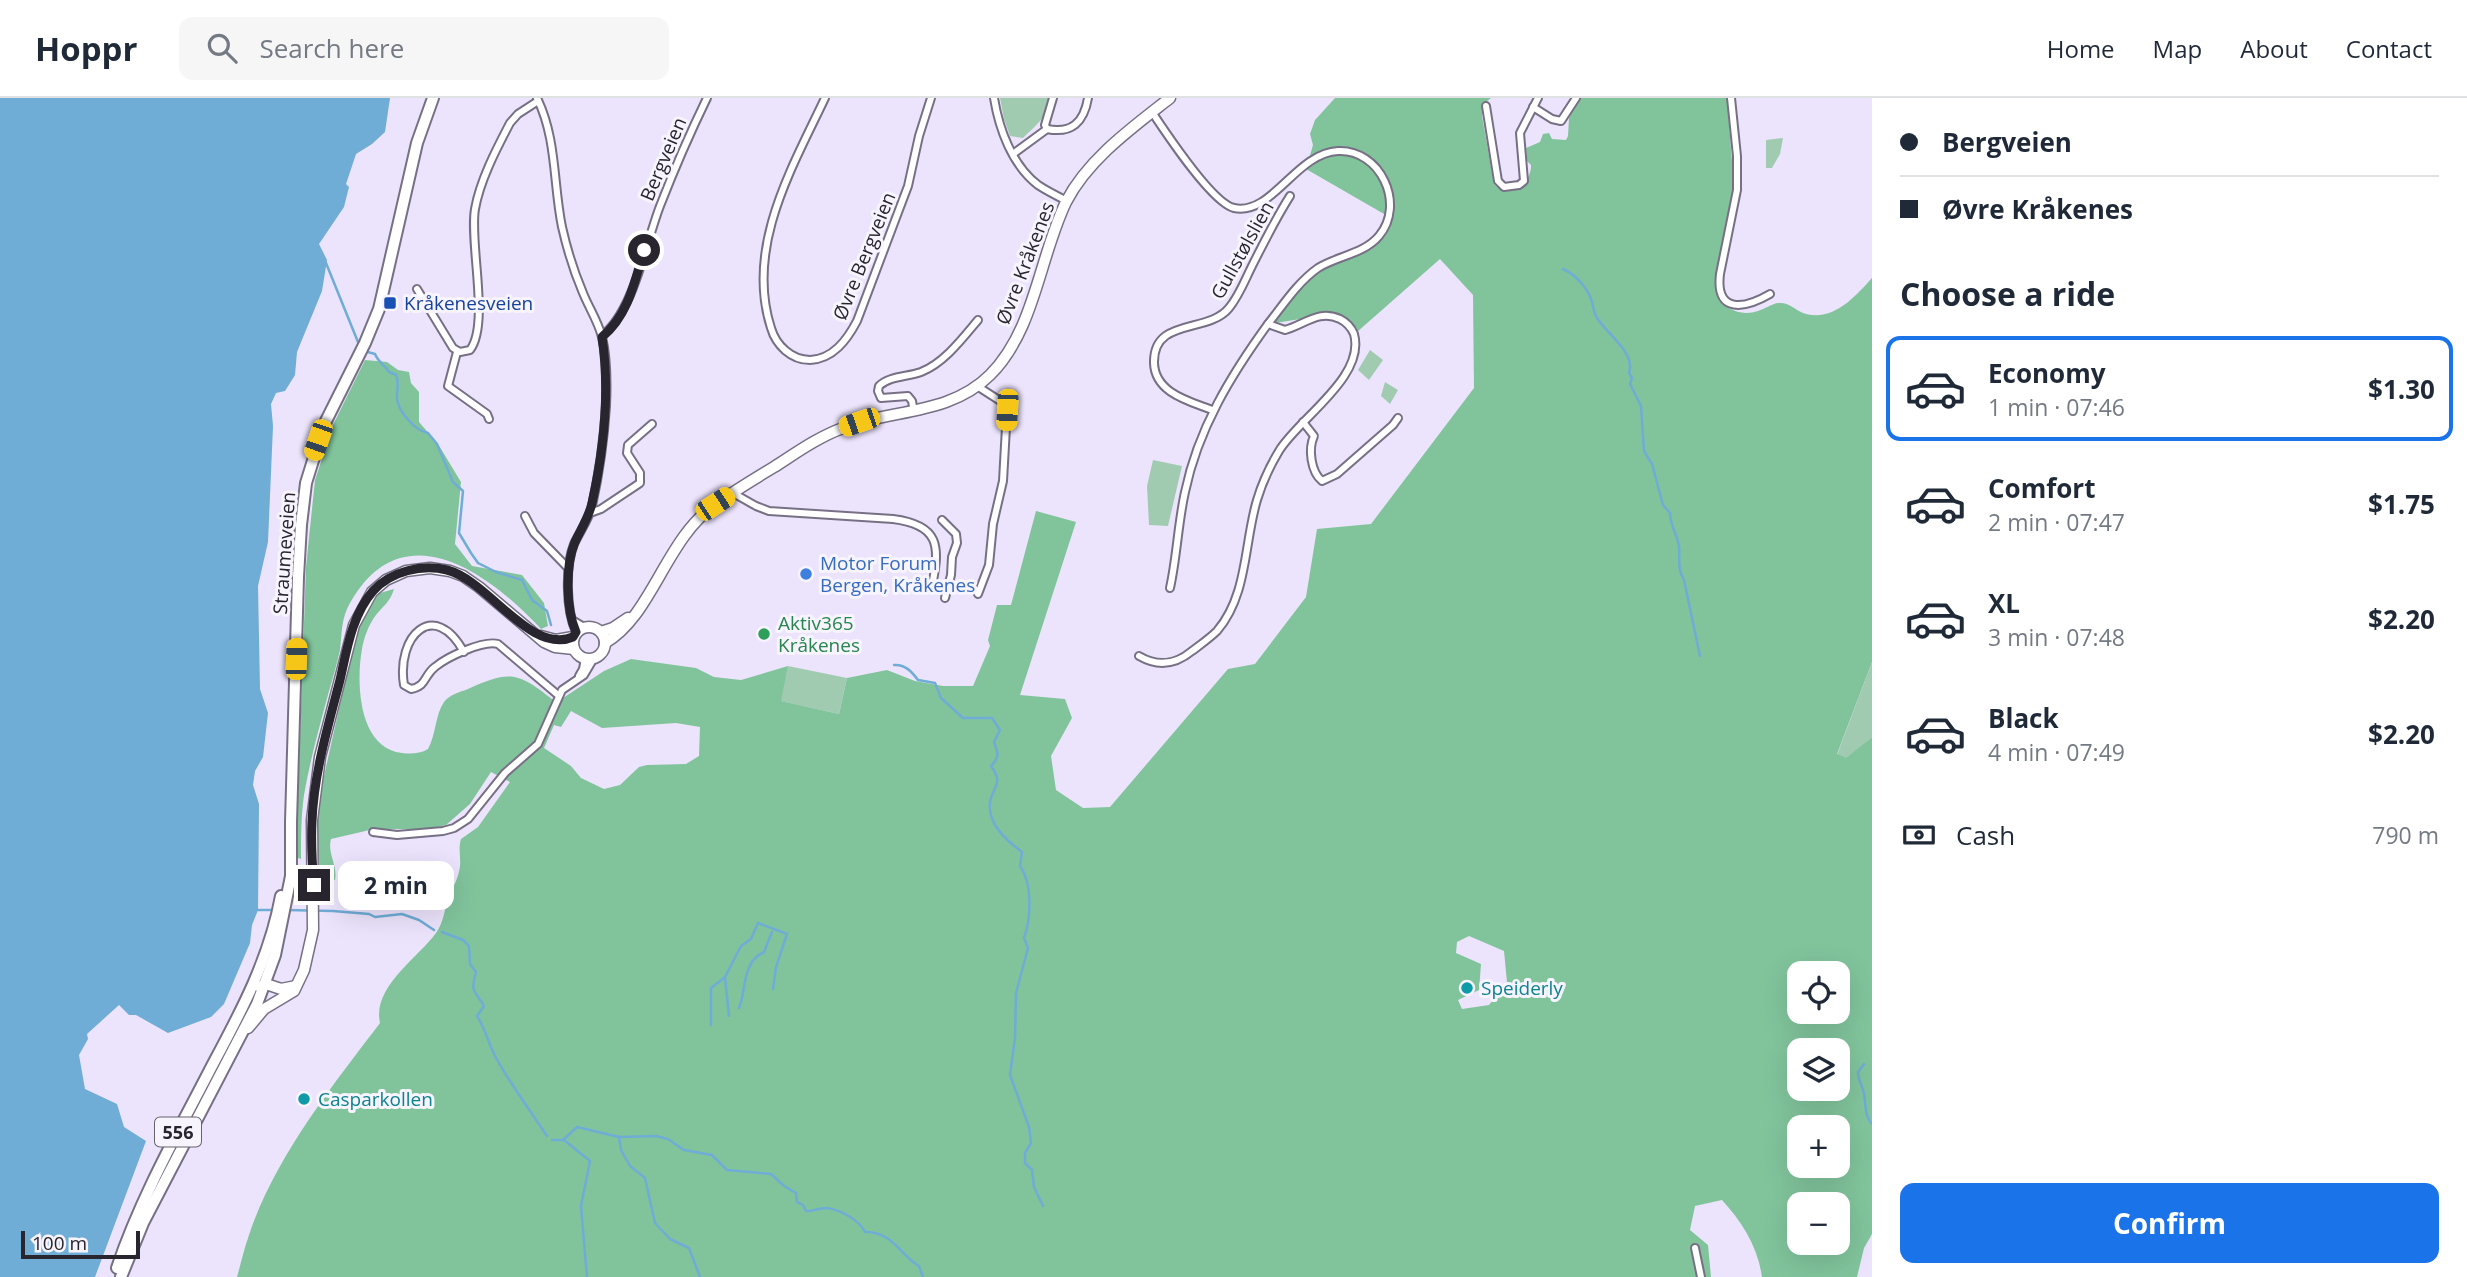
<!DOCTYPE html>
<html lang="en">
<head>
<meta charset="utf-8">
<style>
  :root { --surface:#fff; --page:#f6f6f7; --text:#1f2937; --muted:#747a83; --line:#e0e1e3; --accent:#1a73e8 }
  body { margin:0; font-family:"Open Sans",sans-serif; background:var(--page); color:var(--text); height:100vh; display:flex; flex-direction:column; font-size:26px; white-space:nowrap }
  * { box-sizing:border-box; margin:0 }
  p { font-size:23px; color:var(--muted) }
  .icon { flex:none; width:38px; height:38px; fill:none; stroke:currentColor; stroke-width:2; stroke-linecap:round; stroke-linejoin:round }
  .map { position:relative; flex:1; overflow:hidden }
  .details { display:flex; flex-direction:column; background:var(--surface); width:595px }
  .details>* { flex:none }
  .top-card { display:grid; align-content:center; height:154px; padding:0 28px; background:var(--surface) }
  .buttons { position:absolute; left:1787px; top:863px; display:grid; gap:14px }
  .buttons a { display:grid; place-items:center; width:63px; height:63px; border-radius:14px; background:var(--surface); box-shadow:0 7px 28px #0002; font-size:35px }
  .scale { position:absolute; left:21px; bottom:18px; width:119px; box-sizing:border-box; padding-left:7px; border:4px solid #29252e; border-top:0; font-size:19px; line-height:24px; white-space:nowrap; color:#29252e; -webkit-text-stroke:5px #f7f4fe; paint-order:stroke }
  .end { position:absolute; width:32px; height:32px; margin:-16px; border:9px solid #29252e; background:#fff; box-shadow:0 0 0 4px #fff }
  .from { border-radius:50% }
  .bubble { position:absolute; height:49px; border-radius:14px; background:var(--surface); box-shadow:0 7px 28px #0002; font-size:23px; font-weight:700; line-height:49px; text-align:center }
  .car { position:absolute; width:21px; height:42px; margin:-21px -10px; border-radius:9px; box-shadow:0 0 5px 2px #0007; background:linear-gradient(#f5c518 24%,#345 0 40%,#f5c518 0 76%,#345 0 86%,#f5c518 0) }
  .top-card b { display:flex; align-items:center; gap:24px; height:66px; font-size:26px }
  .top-card b+b { border-top:2px solid var(--line) }
  .top-card i { width:18px; height:18px; background:var(--text) }
  ul { padding:0; list-style:none }
  li { display:flex; align-items:center; gap:21px; height:105px; margin:0 14px 10px; padding:0 14px; border:4px solid transparent; border-radius:14px }
  li div { flex:1 }
  li b { display:block; font-size:26px }
  li em { font-style:normal; font-weight:700 }
  li.selected { border-color:var(--accent) }
  li>.icon { width:63px; height:63px; stroke-width:1.5 }
  h2 { padding:0 28px; font-size:32px; line-height:84px }
  .pay { display:flex; align-items:center; gap:18px; height:77px; padding:0 28px; font-size:26px }
  .pay p { margin-inline-start:auto }
  .action { display:flex; gap:14px; margin-top:auto; padding:14px 28px }
  .action a { flex:1; height:80px; border-radius:14px; background:var(--accent); color:#fff; font-size:28px; font-weight:700; line-height:80px; text-align:center }
  header { display:flex; align-items:center; gap:42px; box-sizing:border-box; height:98px; padding:0 35px; background:var(--surface); border-bottom:2px solid var(--line) }
  header strong { font-size:33px }
  nav { display:flex; gap:38px; margin-inline-start:auto; font-size:24px }
  .search { width:490px; height:63px; background:var(--page); display:flex; align-items:center; gap:18px; box-sizing:border-box; padding:0 24px; border-radius:14px; color:var(--muted); font-size:26px }
  main { display:flex; flex:1; min-height:0 }
  .map>svg:first-child { display:block }
  .green { fill:#a1cbb1 }
  .forest { fill:#81c49c; fill-rule:evenodd }
  .water { fill:#6facd6 }
  .lines { fill:none; stroke-linecap:round; stroke-linejoin:round }
  .stream { stroke:#6facd6; stroke-width:2.5 }
  .minor-casing { stroke:#777085; stroke-width:10 }
  .secondary-casing { stroke:#777085; stroke-width:13 }
  .primary-casing { stroke:#777085; stroke-width:14 }
  .minor { stroke:#fff; stroke-width:6 }
  .secondary { stroke:#fff; stroke-width:10 }
  .primary { stroke:#fff; stroke-width:10 }
  .route { stroke:#29252e; stroke-width:9 }
  .transit-dot { fill:#1a4fb4; stroke:#f7f4fe; stroke-width:2.5 }
  .shop-dot { fill:#3f7fe0; stroke:#f7f4fe; stroke-width:2.5 }
  .leisure-dot { fill:#2e9e5b; stroke:#f7f4fe; stroke-width:2.5 }
  .culture-dot { fill:#0f9aa8; stroke:#f7f4fe; stroke-width:2.5 }
  .labels { text-anchor:middle; dominant-baseline:central; stroke-width:6; stroke-linejoin:round; paint-order:stroke }
  .shield { fill:#f7f4fe; stroke:#67636c; stroke-width:2 }
  .shield-label { font-size:18px; font-weight:bold; fill:#29252e }
  .street-label { font-size:19px; fill:#29252e; stroke:#f7f4fe }
  .transit-label { font-size:19px; fill:#164399; stroke:#f7f4fe; text-anchor:start }
  .shop-label { font-size:19px; fill:#366cbe; stroke:#f7f4fe; text-anchor:start }
  .leisure-label { font-size:19px; fill:#27864d; stroke:#f7f4fe; text-anchor:start }
  .culture-label { font-size:19px; fill:#0d838f; stroke:#f7f4fe; text-anchor:start }
</style>
</head>
<body>
<header>
<strong>Hoppr</strong>
<div class="search"><svg class="icon" aria-label="search" viewBox="0 0 24 24"><circle cx="10" cy="10" r="6"/><path d="M15 15l6 6"/></svg>Search here</div>
<nav><a>Home</a><a>Map</a><a>About</a><a>Contact</a></nav>
</header>
<main>
<div class="map">
<svg width="1872" height="1179" viewBox="0 0 1872 1179">
  <rect width="100%" height="100%" fill="#ece4fc"/>
  <!-- green -->
  <g class="green">
    <path d="M1000,0H1051C1049,18 1035,28 1023,40L1010,38L1004,21Z"/>
    <path d="M1783,40L1780,56L1772,70H1766V42Z"/>
    <path d="M1370,252L1383,262L1369,282L1358,272Z"/>
    <path d="M1385,284L1398,292L1390,306L1381,298Z"/>
    <path d="M1153,362L1182,368L1168,428L1149,427L1147,388Z"/>
    <path d="M1872,564V639L1846,661L1837,657Z"/>
    <path d="M788,568L847,580L839,616L780,603Z"/>
  </g>
  <!-- forest -->
  <g class="forest">
    <path d="M1335,0H1491L1482,7V18L1494,86C1508,104 1532,85 1531,67L1527,63L1526,50L1540,44L1543,36L1549,35L1552,41L1566,42L1568,38L1569,20L1580,0H1727L1734,89L1715,185C1716,207 1737,220 1758,213C1765,211 1771,206 1778,205C1789,204 1794,211 1803,215C1832,225 1855,199 1872,180V564L1837,656L1846,660L1872,639V1136L1864,1150L1857,1179H1762C1758,1149 1742,1124 1722,1102L1695,1108L1690,1132L1708,1147L1711,1179H237C241,1165 244,1151 249,1137C274,1061 332,988 380,925C372,889 417,861 436,835C444,824 444,812 449,799C453,789 459,779 460,768C461,759 458,751 461,741L478,729L510,684L491,674L470,706L446,727L428,731H374L331,741C327,756 338,767 335,782L324,785L317,779L316,728L320,696L347,575L361,525L370,505L380,495L394,491C390,504 384,507 376,517C369,526 364,539 362,551C356,584 358,650 402,655C410,656 420,656 428,651C436,637 435,617 444,604C449,597 460,594 468,591C510,572 518,574 553,602H560L604,573L631,561L696,570L714,579L741,582L788,568L781,603L839,616L847,580L887,572L915,583L943,588H973L990,548L988,542L997,507H1011L1036,413L1076,424L1020,597L1065,601L1072,620L1051,658L1056,692L1083,710L1110,709L1228,571L1255,566L1306,499L1317,431L1371,426L1474,290L1473,197L1440,161L1357,234L1326,217L1269,226L1319,170L1372,151L1391,120L1306,71L1313,47L1310,36L1315,22ZM571,613L602,630L676,625L700,629L699,658L686,666L647,667L639,669L620,687L604,691L581,680L571,668L544,650L554,627L561,629ZM1469,838L1504,853L1507,884L1489,907L1462,911L1458,902L1479,892L1481,866L1456,855L1457,844ZM1799,875H1838V914H1799ZM1799,952H1838V990H1799ZM1799,1029H1838V1068H1799ZM1799,1106H1838V1144H1799Z"/>
    <path d="M365,262L387,264L398,272L409,274L411,285L419,294V324L438,346L461,384L455,446L472,468L522,477L544,505L548,528L541,531C490,476 403,411 350,505C341,520 342,536 340,552C337,566 333,579 329,593C320,627 310,662 304,697C301,718 301,740 301,761L298,760L297,723L306,469L315,382L333,327Z"/>
  </g>
  <!-- water -->
  <path class="water" d="M0,0H390L385,34L372,46L356,56L346,86L349,89L344,109L319,146L327,162L322,193L297,254L295,277L285,293L276,295L271,306L273,328L268,444L258,488L260,591L268,615L263,659L255,673L253,687L259,706L258,812L252,827L250,845L224,906L211,919L168,935L136,917H129L119,907L87,936L88,941L79,957L85,991L117,1006L124,1029L146,1043L95,1179H0Z"/>
  <g class="lines">
    <!-- stream -->
    <g class="stream">
      <path d="M326,165L360,249"/>
      <path d="M1563,171C1576,177 1588,190 1592,204C1593,209 1594,215 1597,220C1607,236 1636,255 1629,275L1632,280L1630,286L1641,308L1644,353L1652,366L1663,407L1670,415C1670,427 1677,436 1679,448C1680,461 1677,470 1684,482L1700,558"/>
      <path d="M364,253L375,256C378,264 385,267 389,274L396,277C400,286 396,292 397,301C399,314 414,332 428,335L437,346L453,384L463,393L459,435L471,455L478,465L496,474L522,482L532,502L547,513L551,527"/>
      <path d="M894,567C905,566 912,574 918,582L935,585L941,600L963,620H992L1000,632L994,644C998,654 1000,659 991,668C1004,686 993,688 990,704C987,726 1007,743 1022,754L1020,768C1033,786 1031,820 1024,840L1028,850L1016,895L1015,940L1010,977L1029,1029L1031,1045L1025,1055V1065L1032,1072L1034,1089L1043,1108"/>
      <path d="M258,812H276"/>
      <path d="M286,812L333,813L369,816L375,819L402,816L419,822L434,832"/>
      <path d="M442,834L463,842L469,848L470,866L476,874C470,895 475,892 484,908L477,918C485,930 488,944 495,958C510,986 530,1012 547,1038"/>
      <path d="M725,880L729,918"/>
      <path d="M739,910C747,891 741,865 764,854L772,834"/>
      <path d="M711,927V890L725,879L741,848L751,841L758,825L787,836L776,869L773,891"/>
      <path d="M1864,966L1858,974C1858,981 1861,985 1863,992C1867,1004 1863,1016 1872,1026"/>
      <path d="M619,1039L621,1052L630,1068L645,1080L655,1125L670,1141L689,1150L700,1179"/>
      <path d="M552,1042H563L577,1029L619,1039L656,1038L668,1041L684,1052L712,1057L727,1072L771,1076L784,1088L796,1095L797,1104L803,1107L806,1113C813,1114 820,1109 827,1110C841,1112 859,1122 865,1134C892,1133 901,1158 919,1168L923,1179"/>
      <path d="M564,1042L590,1063L581,1108L587,1179"/>
    </g>
    <!-- minor casing -->
    <g class="minor-casing">
      <g id="minor">
        <path d="M537,0C557,41 553,85 562,129C567,151 574,174 583,195C589,210 598,223 602,239C607,260 607,286 606,308C604,340 599,376 592,408C589,421 580,433 574,446C565,469 566,512 576,534"/>
        <path d="M825,0C792,70 745,149 771,230C776,247 791,262 810,262C833,261 847,242 857,223L908,88L919,38L931,0"/>
        <path d="M994,0C999,31 1012,67 1038,87C1047,93 1057,98 1067,103"/>
        <path d="M1731,0L1737,58V92L1720,176C1715,217 1746,210 1770,196"/>
        <path d="M1486,8L1498,83L1504,89L1519,87L1524,83L1520,35L1538,0"/>
        <path d="M1533,9L1552,21L1561,23L1576,0"/>
        <path d="M1047,31C1072,36 1084,24 1088,0"/>
        <path d="M1013,56L1047,31L1045,27L1053,0"/>
        <path d="M417,191L453,250L460,254L470,252C490,226 469,144 475,111C480,82 497,50 510,25L518,16L538,3"/>
        <path d="M602,238C634,213 645,147 660,108C674,72 690,35 707,0"/>
        <path d="M457,254L448,288L487,316L489,321"/>
        <path d="M977,288L1005,306L1007,311L1003,383L993,426L989,467L978,496"/>
        <path d="M1212,312C1189,303 1155,295 1154,265C1153,219 1208,236 1229,210C1239,198 1245,182 1252,168C1264,144 1276,120 1290,98"/>
        <path d="M914,314L912,303L908,298L881,300L878,293L879,288C889,278 907,279 921,274C944,265 962,241 978,222"/>
        <path d="M1303,324L1314,338C1308,351 1311,374 1322,383L1337,376L1393,327L1398,320"/>
        <path d="M733,395L756,408L769,413L893,421C940,427 940,448 932,488L949,490"/>
        <path d="M590,415L601,411L640,385V375L627,355L628,347L652,326"/>
        <path d="M525,418L534,435L568,470"/>
        <path d="M942,422L956,436L957,445L952,459L951,477L945,500"/>
        <path d="M1170,490C1177,458 1178,425 1185,394C1198,331 1231,277 1268,226"/>
        <path d="M574,523L584,529"/>
        <path d="M464,554C434,500 396,538 404,587L411,591C427,588 424,577 435,569C447,559 483,542 498,546L558,597"/>
        <path d="M1139,558C1158,569 1175,567 1192,553C1200,547 1210,540 1217,533C1248,497 1244,445 1257,402C1262,385 1270,368 1279,353C1298,321 1366,279 1354,236C1351,229 1346,224 1340,221C1319,211 1304,227 1285,232L1268,226C1283,207 1298,184 1318,170C1337,158 1364,156 1379,138C1406,106 1380,51 1338,53C1296,55 1272,118 1234,110C1212,105 1166,35 1152,14"/>
        <path d="M579,578L583,571L585,560"/>
        <path d="M373,734L397,737L443,733L454,730L468,721L505,675L538,646L562,592L584,577L594,560"/>
        <path d="M1695,1150L1701,1179"/>
      </g>
    </g>
    <!-- secondary casing -->
    <g class="secondary-casing">
      <g id="secondary">
        <circle cx="589" cy="545" r="16"/>
        <path d="M601,534L613,530L628,520"/>
        <path d="M541,538L556,542L573,539"/>
        <path d="M605,545C653,517 665,441 716,406C734,393 754,381 774,369C796,355 818,339 843,330C892,311 950,317 990,277C1035,232 1039,160 1066,104C1088,61 1133,29 1170,0"/>
        <path d="M260,889L266,886L281,891L296,888"/>
        <path d="M248,930L264,911L294,893L304,872L313,832L312,722L320,659L354,527L372,494L386,482L406,473L430,470L450,473L463,478L479,489L544,544L555,549L574,551"/>
      </g>
    </g>
    <!-- primary casing -->
    <g class="primary-casing">
      <g id="primary">
        <path d="M117,1170C141,1099 179,1032 213,966C242,912 270,859 281,798"/>
        <path d="M121,1179L143,1125L257,906L275,857L291,778V724L298,479L301,427L306,385L324,327L365,245L379,211L417,45L433,0"/>
      </g>
    </g>
    <!-- minor -->
    <use href="#minor" class="minor"/>
    <!-- secondary -->
    <use href="#secondary" class="secondary"/>
    <!-- primary -->
    <use href="#primary" class="primary"/>
  </g>
  <g class="lines">
    <!-- route -->
    <path class="route" d="M314,787C312,765 311,744 312,723C314,675 328,628 340,582C347,551 352,517 373,493C391,473 422,466 447,472C489,483 530,557 573,539L576,534C566,512 565,467 575,444C581,431 589,419 592,405C604,351 610,293 602,239C628,218 635,183 644,152"/>
  </g>
  <!-- markers -->
  <rect class="transit-dot" x="383" y="198" width="14" height="14" rx="3.5"/>
  <circle class="shop-dot" cx="806" cy="476" r="7"/>
  <circle class="leisure-dot" cx="764" cy="536" r="7"/>
  <g class="culture-dot">
    <circle cx="1467" cy="890" r="7"/>
    <circle cx="304" cy="1001" r="7"/>
  </g>
  <g class="labels">
    <!-- shield labels -->
    <rect class="shield" x="155" y="1019.5" width="46" height="29" rx="5"/>
    <g class="shield-label">
      <text x="178" y="1034">556</text>
    </g>
    <!-- street labels -->
    <g class="street-label">
      <text transform="translate(663 61) rotate(-67)">Bergveien</text>
      <text transform="translate(1242 152) rotate(-61)">Gullstølslien</text>
      <text transform="translate(864 158) rotate(-68)">Øvre Bergveien</text>
      <text transform="translate(1025 165) rotate(-69)">Øvre Kråkenes</text>
      <text transform="translate(284 455) rotate(-86)">Straumeveien</text>
    </g>
    <!-- transit labels -->
    <g class="transit-label">
      <text x="404" y="205">Kråkenesveien</text>
    </g>
    <!-- shop labels -->
    <g class="shop-label">
      <text x="820" y="465">Motor Forum<tspan x="820" dy="22">Bergen, Kråkenes</tspan></text>
    </g>
    <!-- leisure labels -->
    <g class="leisure-label">
      <text x="778" y="525">Aktiv365<tspan x="778" dy="22">Kråkenes</tspan></text>
    </g>
    <!-- culture labels -->
    <g class="culture-label">
      <text x="1481" y="890">Speiderly</text>
      <text x="318" y="1001">Casparkollen</text>
    </g>
  </g>
</svg>
<div class="buttons">
<a><svg class="icon" aria-label="locate" viewBox="0 0 24 24"><circle cx="12" cy="12" r="6"/><path d="M12 2v4M12 18v4M2 12h4M18 12h4"/></svg></a>
<a><svg class="icon" aria-label="layers" viewBox="0 0 24 24"><path d="M12 4l9 5-9 5-9-5zM3 14l9 5 9-5"/></svg></a>
<a>+</a>
<a>−</a>
</div>
<div class="scale">100 m</div>
<i class="end from" style="left:644px;top:152px"></i>
<i class="end" style="left:314px;top:787px"></i>
<div class="bubble" style="left:338px;top:763px;width:116px">2 min</div>
<i class="car" style="left:1007px;top:312px;rotate:183deg"></i>
<i class="car" style="left:859px;top:324px;rotate:251deg"></i>
<i class="car" style="left:318px;top:342px;rotate:199deg"></i>
<i class="car" style="left:715px;top:406px;rotate:57deg"></i>
<i class="car" style="left:296px;top:561px;rotate:2deg"></i>
</div>
<section class="details">
<div class="top-card">
<b><i class="from"></i>Bergveien</b>
<b><i></i>Øvre Kråkenes</b>
</div>
<h2>Choose a ride</h2>
<ul>
<li class="selected"><svg class="icon" aria-label="car" viewBox="0 0 24 24"><path d="M5 17H2v-5l4-1 3-4h7l3 4 3 1v5h-3M9 17h6M6 11h13"/><circle cx="7" cy="17" r="2"/><circle cx="17" cy="17" r="2"/></svg><div><b>Economy</b><p>1 min · 07:46</p></div><em>$1.30</em></li>
<li><svg class="icon" aria-label="car" viewBox="0 0 24 24"><path d="M5 17H2v-5l4-1 3-4h7l3 4 3 1v5h-3M9 17h6M6 11h13"/><circle cx="7" cy="17" r="2"/><circle cx="17" cy="17" r="2"/></svg><div><b>Comfort</b><p>2 min · 07:47</p></div><em>$1.75</em></li>
<li><svg class="icon" aria-label="car" viewBox="0 0 24 24"><path d="M5 17H2v-5l4-1 3-4h7l3 4 3 1v5h-3M9 17h6M6 11h13"/><circle cx="7" cy="17" r="2"/><circle cx="17" cy="17" r="2"/></svg><div><b>XL</b><p>3 min · 07:48</p></div><em>$2.20</em></li>
<li><svg class="icon" aria-label="car" viewBox="0 0 24 24"><path d="M5 17H2v-5l4-1 3-4h7l3 4 3 1v5h-3M9 17h6M6 11h13"/><circle cx="7" cy="17" r="2"/><circle cx="17" cy="17" r="2"/></svg><div><b>Black</b><p>4 min · 07:49</p></div><em>$2.20</em></li>
</ul>
<div class="pay"><svg class="icon" aria-label="cash" viewBox="0 0 24 24"><path d="M3 7h18v10H3z"/><circle cx="12" cy="12" r="2"/></svg>Cash<p>790 m</p></div>
<div class="action"><a>Confirm</a></div>
</section>
</main>
</body>
</html>
